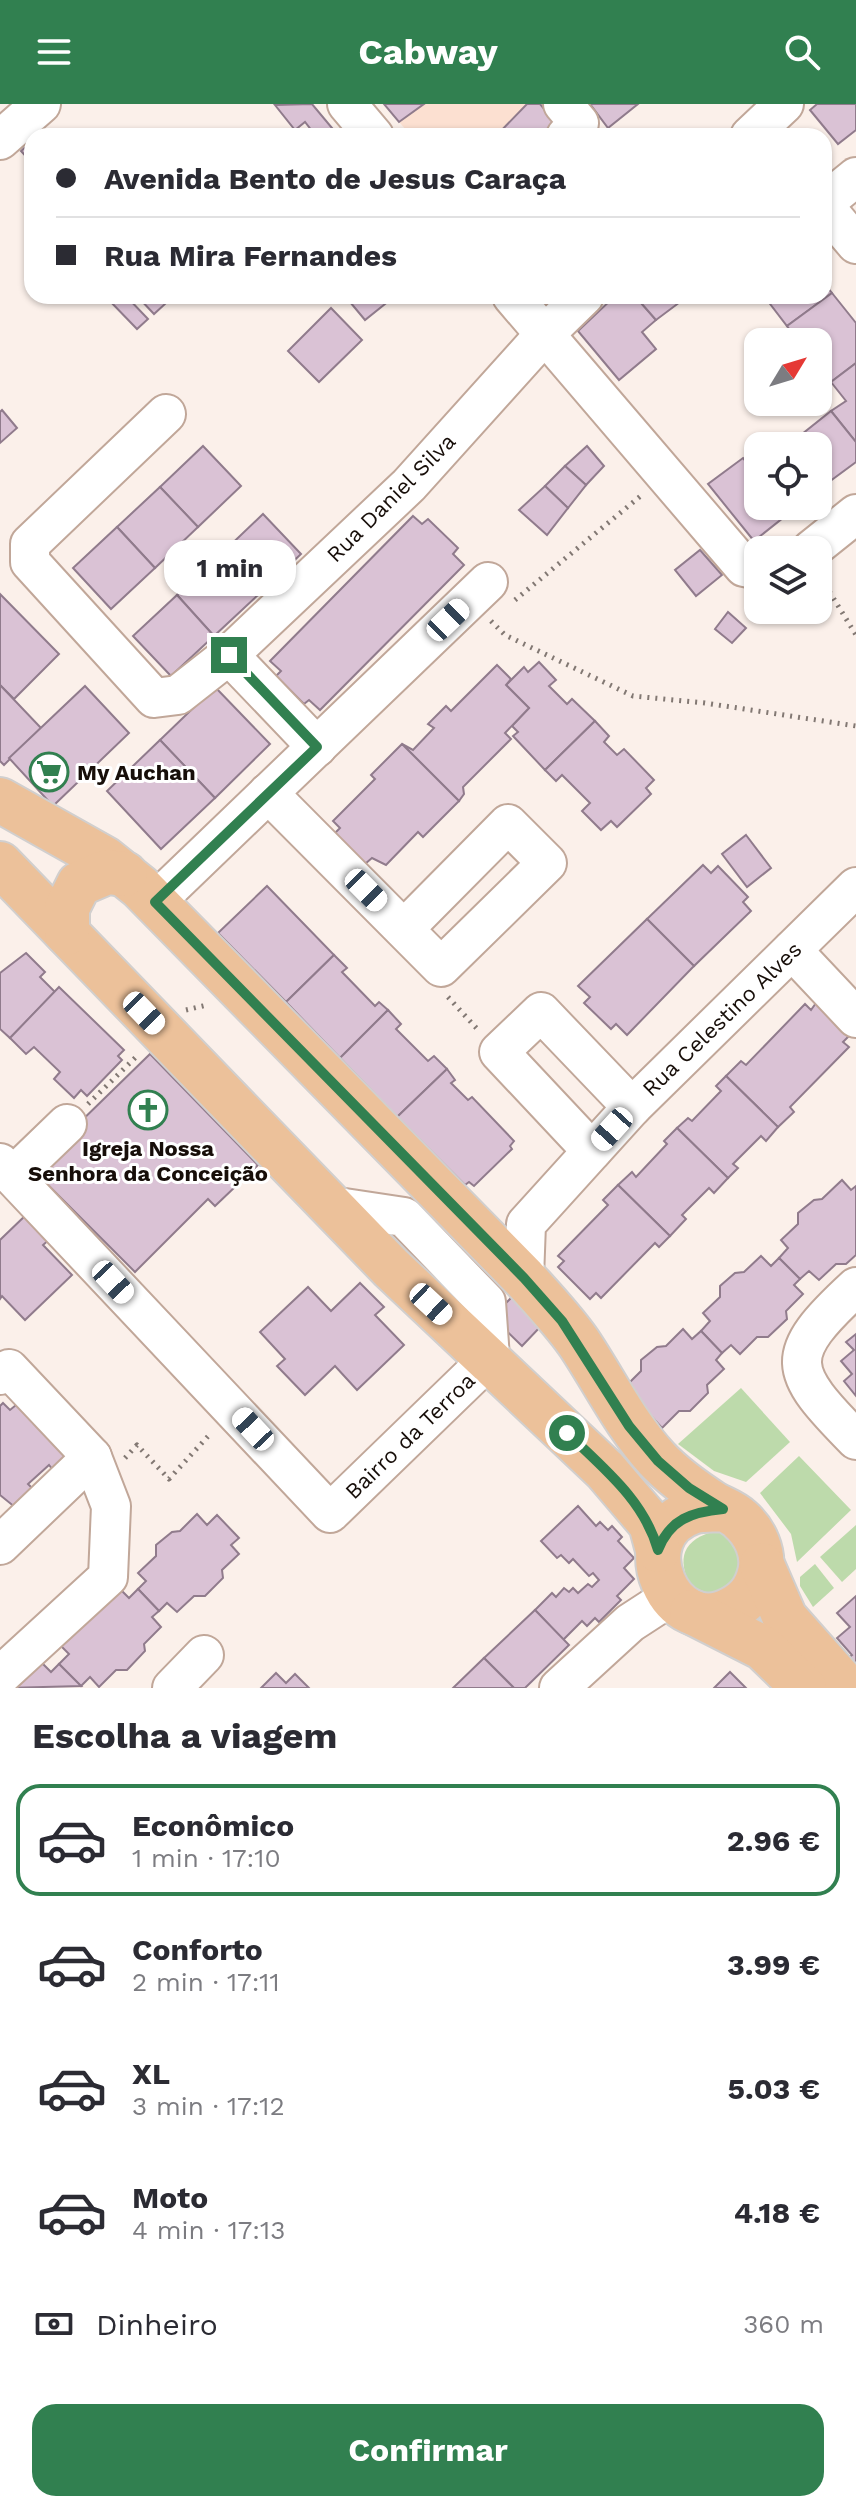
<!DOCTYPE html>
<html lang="pt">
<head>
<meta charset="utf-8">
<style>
  :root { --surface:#fff; --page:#f2f2f3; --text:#2b2b33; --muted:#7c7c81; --line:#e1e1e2; --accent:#318050 }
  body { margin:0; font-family:"Work Sans",sans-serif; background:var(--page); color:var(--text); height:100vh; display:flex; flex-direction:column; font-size:30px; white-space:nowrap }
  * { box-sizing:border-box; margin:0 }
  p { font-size:26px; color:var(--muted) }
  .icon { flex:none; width:44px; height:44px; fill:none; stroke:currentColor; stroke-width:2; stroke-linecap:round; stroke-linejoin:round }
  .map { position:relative; height:1584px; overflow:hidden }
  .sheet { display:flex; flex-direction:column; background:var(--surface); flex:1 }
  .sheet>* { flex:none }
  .top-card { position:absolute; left:24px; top:24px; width:808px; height:176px; border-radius:24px; box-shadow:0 2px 6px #0004; display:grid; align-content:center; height:176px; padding:0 32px; background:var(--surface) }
  .needle { width:52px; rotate:52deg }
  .fabs { position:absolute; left:744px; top:224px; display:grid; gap:16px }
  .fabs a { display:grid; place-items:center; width:88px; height:88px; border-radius:16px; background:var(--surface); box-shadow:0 2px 6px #0004; font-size:40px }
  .end { position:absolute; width:36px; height:36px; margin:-18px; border:10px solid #318050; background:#fff; box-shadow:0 0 0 4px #fff }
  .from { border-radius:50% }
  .bubble { position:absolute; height:56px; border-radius:24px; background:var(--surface); box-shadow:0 2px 6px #0004; font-size:26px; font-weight:700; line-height:56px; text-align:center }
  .car { position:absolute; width:24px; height:48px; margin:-24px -12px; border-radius:10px; box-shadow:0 0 6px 2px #0007; background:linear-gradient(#fff 24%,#345 0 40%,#fff 0 76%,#345 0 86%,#fff 0) }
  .top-card b { display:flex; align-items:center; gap:28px; height:76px; font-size:30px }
  .top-card b+b { border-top:2px solid var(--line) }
  .top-card i { width:20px; height:20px; background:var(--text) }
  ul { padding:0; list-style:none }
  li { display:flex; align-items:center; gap:24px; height:112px; margin:0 16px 12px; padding:0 16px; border:4px solid transparent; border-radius:24px }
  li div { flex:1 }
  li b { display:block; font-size:30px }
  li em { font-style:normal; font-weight:700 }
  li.selected { border-color:var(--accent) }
  li>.icon { width:72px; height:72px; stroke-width:1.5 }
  h2 { padding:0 32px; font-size:36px; line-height:96px }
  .pay { display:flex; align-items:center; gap:20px; height:88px; padding:0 32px; font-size:30px }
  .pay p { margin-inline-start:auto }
  .cta { display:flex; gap:16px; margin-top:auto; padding:16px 32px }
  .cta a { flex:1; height:92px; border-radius:24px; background:var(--accent); color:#fff; font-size:32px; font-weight:700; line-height:92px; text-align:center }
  header { display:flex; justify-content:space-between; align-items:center; height:104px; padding:0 32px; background:var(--accent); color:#fff; font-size:36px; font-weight:700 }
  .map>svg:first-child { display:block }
  .built { fill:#fce0d1 }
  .green { fill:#bddaab }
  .building { fill:#dac2d5; stroke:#907b8c; stroke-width:2 }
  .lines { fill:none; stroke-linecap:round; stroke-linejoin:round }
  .minor-casing { stroke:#c1a799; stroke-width:42 }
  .major-casing { stroke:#d1cfce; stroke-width:48 }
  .path { stroke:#827873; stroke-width:5; stroke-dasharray:2 6; stroke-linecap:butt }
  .minor { stroke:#fff; stroke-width:38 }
  .major { stroke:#ecc19a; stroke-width:44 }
  .route { stroke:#318050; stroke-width:10 }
  .labels { text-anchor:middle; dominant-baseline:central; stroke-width:6; stroke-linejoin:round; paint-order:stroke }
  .street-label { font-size:22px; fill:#170e09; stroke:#fff }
  .poi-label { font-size:22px; font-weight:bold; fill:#170e09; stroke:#fff; text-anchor:start }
</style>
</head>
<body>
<header><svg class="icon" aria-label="menu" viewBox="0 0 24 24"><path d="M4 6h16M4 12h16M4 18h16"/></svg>Cabway<svg class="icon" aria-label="search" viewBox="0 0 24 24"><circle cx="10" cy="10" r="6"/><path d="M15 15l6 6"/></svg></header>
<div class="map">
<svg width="856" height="1584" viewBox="0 0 856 1584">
  <rect width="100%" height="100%" fill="#fbf0ea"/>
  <!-- built -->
  <path class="built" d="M384,0H547L550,32H411Z"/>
  <!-- green -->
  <g class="green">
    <path d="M741,1284L790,1338L746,1378L714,1367L678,1340Z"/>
    <path d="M799,1352L851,1406L797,1458L791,1430L760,1389Z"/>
    <path d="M856,1421V1465L842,1478L820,1453Z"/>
    <path d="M712,1428L723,1429L748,1449L732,1493L693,1487C678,1460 678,1438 712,1428Z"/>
    <path d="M815,1460L834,1484L813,1503L800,1482V1473Z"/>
  </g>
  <!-- building -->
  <g class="building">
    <path d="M312,0L337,30L335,32H316L305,18L295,26L275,1Z"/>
    <path d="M384,0H424L399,18Z"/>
    <path d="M527,0H540L557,20L545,32H496Z"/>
    <path d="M590,0H638L608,24Z"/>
    <path d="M817,0H856V26L838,40L810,6Z"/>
    <path d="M32,37V59L21,47Z"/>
    <path d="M824,179L832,189L787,222L764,192H824Z"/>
    <path d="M832,189L856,219V259L831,278L818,261V238H799L787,222Z"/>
    <path d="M105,192H126L148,215L137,225Z"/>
    <path d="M137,192H158L165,200L154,210Z"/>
    <path d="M345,192H395L365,216Z"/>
    <path d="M615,192H635L656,216L642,228L656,245L619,276L578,227Z"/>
    <path d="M635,192H688L656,216Z"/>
    <path d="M331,204L362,236L319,278L288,247Z"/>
    <path d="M856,259V338L831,307L846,297L831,278Z"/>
    <path d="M2,306L17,324L0,339V308Z"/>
    <path d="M831,307L856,338V358L818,386V342H787Z"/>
    <path d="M203,342L241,382L198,423L160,383Z"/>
    <path d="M587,342L604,362L586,381L565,362Z"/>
    <path d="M743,354L758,372V402H798L754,437L708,380Z"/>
    <path d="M565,362L586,381L568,404L545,382Z"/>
    <path d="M545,382L568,404L547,431L519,406Z"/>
    <path d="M160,383L198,423L155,464L117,423Z"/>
    <path d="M263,410L301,450L258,491L220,451Z"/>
    <path d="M413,412L422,420L428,415L458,444L453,450L464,461L320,606L309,596L304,600L276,572L281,567L270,557Z"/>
    <path d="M117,423L155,464L111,505L73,464Z"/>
    <path d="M700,446L722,471L696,492L675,466Z"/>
    <path d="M220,451L258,491L214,532L177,491Z"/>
    <path d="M0,490L59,550L14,595L0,581Z"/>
    <path d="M177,491L214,532L171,572L133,532Z"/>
    <path d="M728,508L746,524L732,539L715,525Z"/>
    <path d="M539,558L556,576L549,582L567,600L572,595L595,617L545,666L513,632L518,628L512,622L529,604L506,581L524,563L528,568Z"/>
    <path d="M497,561L511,575L506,581L529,604L505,629L511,635L463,683L464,690L459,697L402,640L413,646L434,624L428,620L446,602L451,607Z"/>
    <path d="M0,581L41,624L4,661L0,657Z"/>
    <path d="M85,582L129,629L53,702L9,654Z"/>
    <path d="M215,583L270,640L215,694L160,636Z"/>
    <path d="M595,617L609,632L604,638L617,651L624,645L654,676L646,684L651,690L617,723L611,717L601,726L582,707L590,699L562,671L556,677L545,666Z"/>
    <path d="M160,636L215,694L161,745L107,687Z"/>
    <path d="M402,640L459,697L423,733L418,728L386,761L372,754L365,760L334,730L340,724L333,717L375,675L371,671Z"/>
    <path d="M746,731L771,764L747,783L722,750Z"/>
    <path d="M703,761L711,769L718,762L748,793L743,798L751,807L694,862L647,815Z"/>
    <path d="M267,782L334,851L286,898L218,829Z"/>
    <path d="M647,815L694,862L627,931L616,920L611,925L584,899L590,893L578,882Z"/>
    <path d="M26,849L45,868L40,873L55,888L10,934L0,925V869Z"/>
    <path d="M334,851L347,864L342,868L375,902L379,898L388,906L340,954L286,898Z"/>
    <path d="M59,883L124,946L118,952L122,956L87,992L81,986L74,994L54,975L60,968L34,943L26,950L10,934Z"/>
    <path d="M816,899L849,932L843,938L849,943L790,1003L794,1008L778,1023L726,972L741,957L746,961L805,900L811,906Z"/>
    <path d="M388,906L401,920L396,925L428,957L434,952L447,965L397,1013L340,954Z"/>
    <path d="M150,950L258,1061L215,1102L208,1095L135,1168L32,1065Z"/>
    <path d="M447,965L455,976L451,979L468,996L472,993L514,1037L510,1042L512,1045L474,1082L469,1078L465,1081L397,1013Z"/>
    <path d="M726,972L778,1023L766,1037L761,1032L733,1060L738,1064L728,1074L677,1024L688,1014L692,1017L721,987L716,982Z"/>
    <path d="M677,1024L728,1074L714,1089L709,1084L682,1111L686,1115L670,1132L618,1081L632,1068L636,1073L667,1040L664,1037Z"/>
    <path d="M842,1076L851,1086L856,1082V1151L846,1160H836L819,1176L809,1167L800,1175L779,1154L788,1144L781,1136L798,1120V1109L814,1096L822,1095Z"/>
    <path d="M618,1081L670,1132L659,1143L655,1139L601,1194L596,1189L590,1195L558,1163L564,1157L558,1152L608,1101L603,1096Z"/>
    <path d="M28,1109L51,1134L43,1141L72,1171L25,1216L2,1192L0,1195V1136Z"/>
    <path d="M761,1152L771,1162L779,1154L800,1175L794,1181L803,1190L786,1207L787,1215L768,1233H757L740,1250L731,1241L722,1249L701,1227L710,1217L703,1209L720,1193V1182L735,1169L744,1168Z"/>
    <path d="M360,1179L384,1203L375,1211L404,1241L357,1286L335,1262L305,1291L277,1262L285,1255L260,1228L308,1183L331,1207Z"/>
    <path d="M513,1192L542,1221L522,1242L492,1213Z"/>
    <path d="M683,1225L692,1235L701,1227L722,1249L716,1256L724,1265L707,1281L708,1289L690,1307H679L662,1324L653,1314L645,1322L624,1284L641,1267V1256L657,1243L666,1242Z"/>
    <path d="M856,1230V1292L844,1277L852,1270L841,1257L854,1246L846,1238Z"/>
    <path d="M3,1299L10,1306L16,1301L21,1306L25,1303L67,1353L53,1366L49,1361L28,1380L35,1387L16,1404L0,1391V1302Z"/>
    <path d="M578,1402L596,1422L600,1418L608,1426L612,1422L622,1433L618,1437L634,1454L624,1464L634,1475L617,1492L621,1496L599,1518L595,1514L587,1522L582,1517L563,1536L535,1506L552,1489L556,1493L564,1484L569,1488L573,1484L578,1489L588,1480L592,1483L599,1476L593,1469L589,1472L573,1455L569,1459L561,1451L557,1454L541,1437Z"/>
    <path d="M197,1410L207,1421L217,1411L239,1434L231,1441L239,1450L222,1466L223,1474L205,1492H194L177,1508L167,1499L159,1507L138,1485L146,1477L138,1469L156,1452V1441L172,1428L180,1427Z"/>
    <path d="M119,1484L129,1494L138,1485L159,1507L152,1513L161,1523L144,1540L145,1547L127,1566H116L99,1583L90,1573L81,1582L59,1560L69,1550L61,1542Z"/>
    <path d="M856,1492V1563L848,1554L852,1551L837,1534L850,1523L837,1509Z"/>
    <path d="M535,1506L569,1541L525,1584H514L484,1554Z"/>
    <path d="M484,1554L514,1584H453Z"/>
    <path d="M41,1558L51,1568L59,1560L81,1582L6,1584Z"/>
    <path d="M730,1568L746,1584H714Z"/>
    <path d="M276,1569L286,1579L295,1570L309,1584H261Z"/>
  </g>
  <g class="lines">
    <!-- minor casing -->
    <g class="minor-casing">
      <g id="minor">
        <path d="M347,0L374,32"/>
        <path d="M563,0L579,19L566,32"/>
        <path d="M750,32L784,0"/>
        <path d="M0,36L41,0"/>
        <path d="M824,99L856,73"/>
        <path d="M824,102L856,140"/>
        <path d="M512,192L744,463L758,466"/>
        <path d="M166,310L30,440V458L154,594L178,591L229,551L317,643"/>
        <path d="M811,446L856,410"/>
        <path d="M229,551L409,381L545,230L584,192"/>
        <path d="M268,689L441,863L547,759L508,720L404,825"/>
        <path d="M155,798L488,478"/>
        <path d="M792,846L856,914"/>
        <path d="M592,1047L499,948L541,908L632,1003"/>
        <path d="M0,1059L330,1409L490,1254L486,1198L404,1113L331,1102"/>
        <path d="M13,1072L67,1020"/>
        <path d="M524,1174L526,1120L632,1003L856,783"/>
        <path d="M856,1183C781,1252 787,1266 856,1336"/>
        <path d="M0,1271L9,1265L92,1353L111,1402L108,1473L0,1572"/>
        <path d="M0,1441L92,1353"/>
        <path d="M172,1584L204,1551"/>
        <path d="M559,1584L630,1519L670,1493"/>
      </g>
    </g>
    <!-- major casing -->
    <g class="major-casing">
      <g id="major">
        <path d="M0,696L105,755L140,783L524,1174C543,1195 563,1216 579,1239C605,1278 625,1320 657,1355C674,1373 694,1387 714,1400C723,1405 733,1408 740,1415C755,1428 765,1449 760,1469C756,1486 747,1497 732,1505C670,1539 624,1431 692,1408C701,1405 713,1406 723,1405"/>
        <path d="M0,760L391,1164L605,1366L651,1420L658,1446"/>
        <path d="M67,829V804L79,780L107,768L125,770"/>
        <path d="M762,1461L785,1514L847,1584"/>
        <path d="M692,1508L763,1544L804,1584"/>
      </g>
    </g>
    <!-- path -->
    <g class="path">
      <path d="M821,474L856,531"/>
      <path d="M515,496L643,390"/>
      <path d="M491,517L505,531L633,592L705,599L856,622"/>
      <path d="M448,893L479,927"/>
      <path d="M186,906L207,901"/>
      <path d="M88,1000L138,951"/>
      <path d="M125,1354L137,1341L169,1375L211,1329"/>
    </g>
    <!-- minor -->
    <use href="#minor" class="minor"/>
    <!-- major -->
    <use href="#major" class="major"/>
  </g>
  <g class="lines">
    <!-- route -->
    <path class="route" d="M229,551L317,643L155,798L524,1174L562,1217L629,1322L658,1357L689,1384L723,1405C692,1408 670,1415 658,1446C644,1396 603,1364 567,1329"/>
  </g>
  <!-- icons -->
  <defs>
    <g id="supermarket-ring" transform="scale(2)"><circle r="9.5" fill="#fff" stroke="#318050" stroke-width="1.5"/><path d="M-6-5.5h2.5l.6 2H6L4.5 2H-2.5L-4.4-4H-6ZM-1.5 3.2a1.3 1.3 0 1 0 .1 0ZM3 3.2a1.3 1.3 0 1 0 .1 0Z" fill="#318050"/></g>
    <g id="church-ring" transform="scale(2)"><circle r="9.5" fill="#fff" stroke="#318050" stroke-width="1.5"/><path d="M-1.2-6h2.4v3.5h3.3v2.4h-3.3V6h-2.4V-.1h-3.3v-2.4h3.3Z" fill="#318050"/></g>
  </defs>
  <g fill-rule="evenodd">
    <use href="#supermarket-ring" x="49" y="668"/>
    <use href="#church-ring" x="148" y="1006"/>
  </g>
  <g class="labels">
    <!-- street labels -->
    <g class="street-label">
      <text transform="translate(391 394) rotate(-45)">Rua Daniel Silva</text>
      <text transform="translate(722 915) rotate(-44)">Rua Celestino Alves</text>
      <text transform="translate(410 1332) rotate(-44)">Bairro da Terroa</text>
    </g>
    <!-- poi labels -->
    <g class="poi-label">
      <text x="77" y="668">My Auchan</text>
      <text x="148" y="1044" text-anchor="middle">Igreja Nossa<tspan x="148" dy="25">Senhora da Conceição</tspan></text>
    </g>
  </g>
</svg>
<div class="fabs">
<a><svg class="needle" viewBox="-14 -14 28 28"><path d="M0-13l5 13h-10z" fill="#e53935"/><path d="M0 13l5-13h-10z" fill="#7c7c81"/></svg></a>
<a><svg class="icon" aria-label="locate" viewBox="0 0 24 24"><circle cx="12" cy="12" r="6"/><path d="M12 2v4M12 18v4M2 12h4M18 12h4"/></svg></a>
<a><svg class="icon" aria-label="layers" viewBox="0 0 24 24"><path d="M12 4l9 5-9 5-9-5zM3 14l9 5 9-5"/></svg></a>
</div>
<i class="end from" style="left:567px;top:1329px"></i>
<i class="end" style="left:229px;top:551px"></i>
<div class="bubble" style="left:164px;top:436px;width:132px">1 min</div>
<i class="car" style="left:448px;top:516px;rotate:46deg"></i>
<i class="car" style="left:366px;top:786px;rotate:135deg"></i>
<i class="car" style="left:144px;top:909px;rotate:136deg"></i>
<i class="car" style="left:612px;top:1025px;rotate:222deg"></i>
<i class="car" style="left:113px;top:1178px;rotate:137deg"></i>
<i class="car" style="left:431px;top:1200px;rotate:133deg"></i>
<i class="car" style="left:253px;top:1325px;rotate:317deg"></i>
<div class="top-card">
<b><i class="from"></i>Avenida Bento de Jesus Caraça</b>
<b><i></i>Rua Mira Fernandes</b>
</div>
</div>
<section class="sheet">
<h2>Escolha a viagem</h2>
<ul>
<li class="selected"><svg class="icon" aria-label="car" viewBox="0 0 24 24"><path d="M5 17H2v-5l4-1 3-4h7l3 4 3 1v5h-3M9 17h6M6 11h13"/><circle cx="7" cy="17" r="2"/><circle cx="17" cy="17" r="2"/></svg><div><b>Econômico</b><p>1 min · 17:10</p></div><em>2.96 €</em></li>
<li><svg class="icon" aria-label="car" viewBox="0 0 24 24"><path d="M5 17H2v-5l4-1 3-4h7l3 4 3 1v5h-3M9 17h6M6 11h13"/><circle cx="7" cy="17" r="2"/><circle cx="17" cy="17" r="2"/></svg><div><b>Conforto</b><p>2 min · 17:11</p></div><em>3.99 €</em></li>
<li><svg class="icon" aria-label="car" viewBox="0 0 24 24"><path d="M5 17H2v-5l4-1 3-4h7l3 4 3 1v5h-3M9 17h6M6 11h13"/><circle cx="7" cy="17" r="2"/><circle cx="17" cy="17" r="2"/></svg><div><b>XL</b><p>3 min · 17:12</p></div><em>5.03 €</em></li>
<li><svg class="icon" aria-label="car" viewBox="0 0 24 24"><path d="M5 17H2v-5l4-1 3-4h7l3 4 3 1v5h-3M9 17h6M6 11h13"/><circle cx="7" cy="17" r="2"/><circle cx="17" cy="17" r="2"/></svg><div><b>Moto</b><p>4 min · 17:13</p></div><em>4.18 €</em></li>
</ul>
<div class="pay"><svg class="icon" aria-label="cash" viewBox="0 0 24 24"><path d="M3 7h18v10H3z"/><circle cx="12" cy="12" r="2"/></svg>Dinheiro<p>360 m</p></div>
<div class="cta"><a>Confirmar</a></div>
</section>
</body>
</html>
